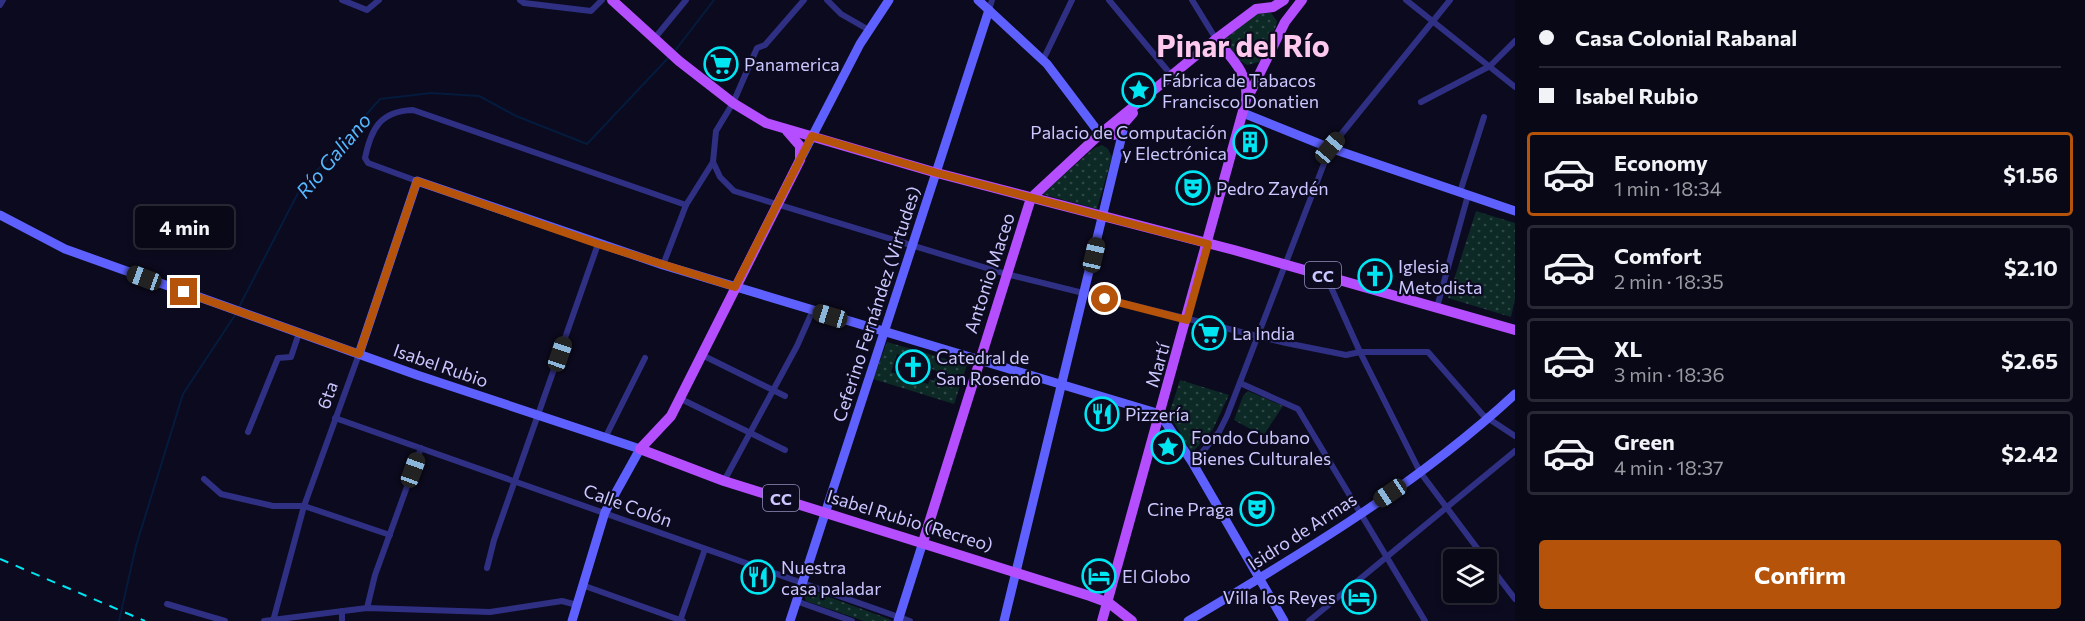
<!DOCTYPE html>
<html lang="en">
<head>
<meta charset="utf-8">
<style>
  :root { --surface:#090816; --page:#171623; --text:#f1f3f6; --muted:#999aa1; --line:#292935; --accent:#b45309 }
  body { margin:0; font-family:Commissioner,sans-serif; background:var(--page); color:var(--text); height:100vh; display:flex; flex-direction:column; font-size:22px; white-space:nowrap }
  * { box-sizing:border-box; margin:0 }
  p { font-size:20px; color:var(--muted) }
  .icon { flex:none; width:33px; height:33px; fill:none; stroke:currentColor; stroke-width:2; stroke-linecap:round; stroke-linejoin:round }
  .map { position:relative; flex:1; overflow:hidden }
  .drawer { display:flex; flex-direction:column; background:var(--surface); width:570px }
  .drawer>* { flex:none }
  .hud { display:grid; align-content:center; height:132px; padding:0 24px; background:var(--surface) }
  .buttons { position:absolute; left:1443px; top:549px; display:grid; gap:12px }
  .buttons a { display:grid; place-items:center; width:54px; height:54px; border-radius:6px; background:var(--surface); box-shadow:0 3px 9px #0003,0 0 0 2px var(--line); font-size:30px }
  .end { position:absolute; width:27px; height:27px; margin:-14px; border:8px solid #b45309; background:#fff; box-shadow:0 0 0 3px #fff }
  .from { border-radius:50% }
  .bubble { position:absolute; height:42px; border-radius:6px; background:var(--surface); box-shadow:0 3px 9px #0003,0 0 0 2px var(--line); font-size:20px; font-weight:700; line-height:42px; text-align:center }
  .car { position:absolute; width:18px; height:36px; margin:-18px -9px; border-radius:8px; box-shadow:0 0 4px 2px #0007; background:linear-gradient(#222 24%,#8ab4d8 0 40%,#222 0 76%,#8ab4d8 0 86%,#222 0) }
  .hud b { display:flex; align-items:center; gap:21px; height:57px; font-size:22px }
  .hud b+b { border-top:2px solid var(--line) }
  .hud i { width:15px; height:15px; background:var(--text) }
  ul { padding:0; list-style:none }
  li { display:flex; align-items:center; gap:18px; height:84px; margin:0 12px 9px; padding:0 12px; border:3px solid var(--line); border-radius:6px }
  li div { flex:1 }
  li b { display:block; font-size:22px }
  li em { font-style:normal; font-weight:700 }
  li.on { border-color:var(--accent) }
  li>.icon { width:54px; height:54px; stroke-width:1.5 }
  .action { display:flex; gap:12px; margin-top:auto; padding:12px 24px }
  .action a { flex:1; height:69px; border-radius:6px; background:var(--accent); color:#fff; font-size:24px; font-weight:700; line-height:69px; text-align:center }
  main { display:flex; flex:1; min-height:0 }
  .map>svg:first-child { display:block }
  .grass { fill:url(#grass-dots); fill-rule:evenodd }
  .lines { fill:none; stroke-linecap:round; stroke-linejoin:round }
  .stream { stroke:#041b3d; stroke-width:2 }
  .street { stroke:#2f3083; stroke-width:6 }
  .secondary { stroke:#5e61ff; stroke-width:9 }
  .primary { stroke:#b44eff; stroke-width:10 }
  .rail { stroke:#00e5f2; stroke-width:2; stroke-dasharray:9 8; stroke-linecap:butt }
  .route { stroke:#b45309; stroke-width:8 }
  .labels { text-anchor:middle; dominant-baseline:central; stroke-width:4.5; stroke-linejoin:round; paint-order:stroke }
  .shield { fill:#0c0a1e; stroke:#928ebc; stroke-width:1.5 }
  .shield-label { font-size:16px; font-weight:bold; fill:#cbc7ff }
  .poi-label { font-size:18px; fill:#cbc7ff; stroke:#0c0a1e; text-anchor:start }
  .street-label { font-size:18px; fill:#cbc7ff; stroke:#0c0a1e }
  .water-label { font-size:20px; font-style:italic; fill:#55b8ff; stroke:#0c0a1e }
  .town-label { font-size:30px; font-weight:bold; fill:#ffc9ee; stroke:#0c0a1e }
</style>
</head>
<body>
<main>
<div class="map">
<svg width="1515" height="621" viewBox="0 0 1515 621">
  <defs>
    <pattern id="grass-dots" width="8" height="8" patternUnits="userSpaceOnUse" patternTransform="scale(1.5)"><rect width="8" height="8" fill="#0c2926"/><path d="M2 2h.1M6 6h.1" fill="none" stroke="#2e4747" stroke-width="1.8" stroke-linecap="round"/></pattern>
  </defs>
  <rect width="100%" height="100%" fill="#0c0a1e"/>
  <!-- grass -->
  <g class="grass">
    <path d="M1263,9L1271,13L1277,21L1276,26L1259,62L1247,65L1236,58L1224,40Z"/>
    <path d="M1102,145L1108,149L1112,157L1097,209L1042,194L1093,149Z"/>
    <path d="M1476,211L1515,223V299L1511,317L1448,298Z"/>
    <path d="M887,342L967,365L954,404L873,379ZM897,354L933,365L932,369L937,371L934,381L930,379L928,384L891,372Z"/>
    <path d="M1180,380L1229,395L1213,429L1192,453L1169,414Z"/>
    <path d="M1248,391L1283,406L1263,436L1234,420L1243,396Z"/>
    <path d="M810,590L889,619L892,621H864L806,601L804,594Z"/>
  </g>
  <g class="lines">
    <!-- stream -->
    <g class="stream">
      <path d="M674,52L714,0"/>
      <path d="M239,307L299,191L380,99L431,93L479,96L516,116L587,144L670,56"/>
      <path d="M119,621L136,546L183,394L237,312"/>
    </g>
    <!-- street -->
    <g class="street">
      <path d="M342,0L367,10L379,0"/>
      <path d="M520,0L524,3L591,11L602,0"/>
      <path d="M827,0L841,14L869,30"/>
      <path d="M1109,0L1172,76"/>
      <path d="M1192,0L1216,39"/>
      <path d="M1406,0L1515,87"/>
      <path d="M0,5L3,0"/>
      <path d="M989,10L992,0"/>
      <path d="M654,39L686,0"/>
      <path d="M1043,60L1072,0"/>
      <path d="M1421,102L1490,66L1515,41"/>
      <path d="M713,162L720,177L734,191L1006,274L1286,343L1346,355L1360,352H1428L1483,415L1515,436"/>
      <path d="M417,181L368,163L365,158C371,129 380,111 413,110L686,205"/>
      <path d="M1460,192L1484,117"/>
      <path d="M663,265L686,205L713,162L716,131L733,103L757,48L765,45L804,0"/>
      <path d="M1326,276L1360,352L1420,472L1486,560"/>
      <path d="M1437,307L1468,195"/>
      <path d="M702,355L785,396"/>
      <path d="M1240,383L1298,409L1425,621"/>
      <path d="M681,399L785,450"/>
      <path d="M335,418L910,621"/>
      <path d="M248,432L278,358L291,357L299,333"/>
      <path d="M605,438L645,358"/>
      <path d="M1193,463L1219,432L1227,416L1330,148L1450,0"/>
      <path d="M204,479L221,494L273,506H304L390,535"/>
      <path d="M724,481L797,346L813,310"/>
      <path d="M1486,561L1515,599"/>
      <path d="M487,568L494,540L598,244"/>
      <path d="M582,585L683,621"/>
      <path d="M796,601L852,621"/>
      <path d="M167,604L225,621"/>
      <path d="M367,608L375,575L421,448"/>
      <path d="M264,621L367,608L490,612L562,601L577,605"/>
      <path d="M273,621L304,506L359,354"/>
      <path d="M342,621V611"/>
      <path d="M680,621L705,549"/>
      <path d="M1309,621L1515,451"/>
    </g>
    <!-- secondary -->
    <g class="secondary">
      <path d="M978,0L1047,64L1100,134"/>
      <path d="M1243,113L1330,148L1515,211"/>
      <path d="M800,160L860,44L889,0"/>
      <path d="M0,215L65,249L417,375L640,449L605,512L572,621"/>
      <path d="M359,354L417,181L663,265L1160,414L1192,462L1284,621"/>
      <path d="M790,621L989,10"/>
      <path d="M898,621L923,542"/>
      <path d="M1004,621L1124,127"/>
      <path d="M1188,621C1301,554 1418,484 1515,394"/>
    </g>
    <!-- primary -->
    <g class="primary">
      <path d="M612,0L679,61L733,103L766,123L937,173L1234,250L1515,330"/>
      <path d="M1249,95L1285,22L1302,0"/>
      <path d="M787,131L800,146V160L671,416L640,449L724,481L1090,596L1109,603L1132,621"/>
      <path d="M1100,134L1114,135L1133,113"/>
      <path d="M923,542L1031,198L1100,134L1216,39L1256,9L1273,7L1284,0"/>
      <path d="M1102,621L1246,100C1249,73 1232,59 1216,39"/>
    </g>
    <!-- rail -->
    <path class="rail" d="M0,559L145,621"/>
  </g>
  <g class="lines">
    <!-- route -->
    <path class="route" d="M184,292L359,354L417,181L598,244L735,287L812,136L937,173L1208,244L1187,320L1105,299"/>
  </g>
  <!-- icons -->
  <defs>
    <g id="supermarket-ring" transform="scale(1.725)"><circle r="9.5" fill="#0c0a1e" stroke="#00e5f2" stroke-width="1.5"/><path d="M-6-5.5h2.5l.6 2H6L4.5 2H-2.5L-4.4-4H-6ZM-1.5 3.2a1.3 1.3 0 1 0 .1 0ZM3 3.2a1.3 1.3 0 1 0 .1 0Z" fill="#00e5f2"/></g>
    <g id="sight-ring" transform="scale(1.725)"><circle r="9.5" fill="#0c0a1e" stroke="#00e5f2" stroke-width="1.5"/><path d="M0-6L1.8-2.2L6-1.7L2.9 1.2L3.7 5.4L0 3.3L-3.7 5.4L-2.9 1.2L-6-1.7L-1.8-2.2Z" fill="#00e5f2"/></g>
    <g id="building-ring" transform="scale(1.725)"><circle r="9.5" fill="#0c0a1e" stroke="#00e5f2" stroke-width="1.5"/><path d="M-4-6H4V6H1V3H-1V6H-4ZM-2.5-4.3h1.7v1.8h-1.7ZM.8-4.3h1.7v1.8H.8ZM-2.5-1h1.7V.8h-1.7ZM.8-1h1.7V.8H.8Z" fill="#00e5f2"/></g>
    <g id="theatre-ring" transform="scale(1.725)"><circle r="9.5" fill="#0c0a1e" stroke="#00e5f2" stroke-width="1.5"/><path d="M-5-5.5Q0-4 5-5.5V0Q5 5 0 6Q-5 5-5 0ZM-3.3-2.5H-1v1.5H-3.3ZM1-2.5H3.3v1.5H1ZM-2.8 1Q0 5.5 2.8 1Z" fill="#00e5f2"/></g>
    <g id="church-ring" transform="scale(1.725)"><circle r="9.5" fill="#0c0a1e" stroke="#00e5f2" stroke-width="1.5"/><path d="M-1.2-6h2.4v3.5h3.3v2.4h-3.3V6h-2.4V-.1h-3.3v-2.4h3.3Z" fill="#00e5f2"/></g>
    <g id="restaurant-ring" transform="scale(1.725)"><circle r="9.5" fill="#0c0a1e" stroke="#00e5f2" stroke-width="1.5"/><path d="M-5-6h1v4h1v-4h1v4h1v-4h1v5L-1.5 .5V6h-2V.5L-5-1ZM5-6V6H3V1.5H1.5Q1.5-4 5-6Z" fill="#00e5f2"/></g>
    <g id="hotel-ring" transform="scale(1.725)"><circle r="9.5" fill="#0c0a1e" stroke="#00e5f2" stroke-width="1.5"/><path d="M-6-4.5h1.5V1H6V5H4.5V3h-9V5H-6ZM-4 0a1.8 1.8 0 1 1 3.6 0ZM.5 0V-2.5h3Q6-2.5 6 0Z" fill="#00e5f2"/></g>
  </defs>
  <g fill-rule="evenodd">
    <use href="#supermarket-ring" x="721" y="64"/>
    <use href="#sight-ring" x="1139" y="90"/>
    <use href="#building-ring" x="1250" y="142"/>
    <use href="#theatre-ring" x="1193" y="188"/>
    <use href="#church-ring" x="1375" y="276"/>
    <use href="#supermarket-ring" x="1209" y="333"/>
    <use href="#church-ring" x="913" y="367"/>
    <use href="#restaurant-ring" x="1102" y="414"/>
    <use href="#sight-ring" x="1168" y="447"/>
    <use href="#theatre-ring" x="1257" y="509"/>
    <use href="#hotel-ring" x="1099" y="576"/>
    <use href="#restaurant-ring" x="758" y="577"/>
    <use href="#hotel-ring" x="1359" y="597"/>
  </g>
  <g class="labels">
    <!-- shield labels -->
    <g class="shield">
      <rect x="1305" y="262" width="36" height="26" rx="4.5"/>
      <rect x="763" y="485" width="36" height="26" rx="4.5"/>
    </g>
    <g class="shield-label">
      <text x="1323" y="275">CC</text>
      <text x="781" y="498">CC</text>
    </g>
    <!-- poi labels -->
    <g class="poi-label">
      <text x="744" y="64">Panamerica</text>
      <text x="1162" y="80">Fábrica de Tabacos<tspan x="1162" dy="21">Francisco Donatien</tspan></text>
      <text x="1227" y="132" text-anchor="end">Palacio de Computación<tspan x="1227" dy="21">y Electrónica</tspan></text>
      <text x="1216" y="188">Pedro Zaydén</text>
      <text x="1398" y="266">Iglesia<tspan x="1398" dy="21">Metodista</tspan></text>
      <text x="1232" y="333">La India</text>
      <text x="936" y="357">Catedral de<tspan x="936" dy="21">San Rosendo</tspan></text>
      <text x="1125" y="414">Pizzería</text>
      <text x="1191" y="437">Fondo Cubano<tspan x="1191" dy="21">Bienes Culturales</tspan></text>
      <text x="1234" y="509" text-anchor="end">Cine Praga</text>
      <text x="781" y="567">Nuestra<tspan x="781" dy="21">casa paladar</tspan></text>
      <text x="1122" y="576">El Globo</text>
      <text x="1336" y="597" text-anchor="end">Villa los Reyes</text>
    </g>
    <!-- street labels -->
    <g class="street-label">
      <text transform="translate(989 273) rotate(-72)">Antonio Maceo</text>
      <text transform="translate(876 304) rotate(-72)">Ceferino Fernández (Virtudes)</text>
      <text transform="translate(441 365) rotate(19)">Isabel Rubio</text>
      <text transform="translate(1157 365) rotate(-74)">Martí</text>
      <text transform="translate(327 395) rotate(-70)">6ta</text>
      <text transform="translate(628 505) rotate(20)">Calle Colón</text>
      <text transform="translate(910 520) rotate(17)">Isabel Rubio (Recreo)</text>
      <text transform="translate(1302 531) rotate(-33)">Isidro de Armas</text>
    </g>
    <!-- water labels -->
    <g class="water-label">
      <text transform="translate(333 155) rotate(-50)">Río Galiano</text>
    </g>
    <!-- town labels -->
    <g class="town-label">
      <text x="1243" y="44">Pinar del Río</text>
    </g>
  </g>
</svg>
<div class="buttons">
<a><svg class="icon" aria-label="layers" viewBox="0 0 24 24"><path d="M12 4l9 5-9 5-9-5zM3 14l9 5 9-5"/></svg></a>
</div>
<i class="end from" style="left:1105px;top:299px"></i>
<i class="end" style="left:184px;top:292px"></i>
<div class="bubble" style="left:135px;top:206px;width:99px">4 min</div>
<i class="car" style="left:1330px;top:148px;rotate:40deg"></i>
<i class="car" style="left:1094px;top:255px;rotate:13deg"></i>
<i class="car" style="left:144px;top:278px;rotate:290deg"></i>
<i class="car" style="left:830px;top:316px;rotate:287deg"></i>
<i class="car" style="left:560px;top:354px;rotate:19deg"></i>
<i class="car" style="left:413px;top:470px;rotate:20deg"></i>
<i class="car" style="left:1390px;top:493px;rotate:236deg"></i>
</div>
<section class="drawer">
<div class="hud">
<b><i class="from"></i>Casa Colonial Rabanal</b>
<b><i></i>Isabel Rubio</b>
</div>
<ul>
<li class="on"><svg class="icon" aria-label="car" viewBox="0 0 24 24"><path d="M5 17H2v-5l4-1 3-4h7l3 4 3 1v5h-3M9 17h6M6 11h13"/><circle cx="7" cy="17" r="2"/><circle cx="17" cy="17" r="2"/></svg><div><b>Economy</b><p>1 min · 18:34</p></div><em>$1.56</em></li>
<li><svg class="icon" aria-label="car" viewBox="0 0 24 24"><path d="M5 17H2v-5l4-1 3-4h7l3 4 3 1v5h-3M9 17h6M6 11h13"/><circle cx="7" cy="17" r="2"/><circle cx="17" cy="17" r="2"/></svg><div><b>Comfort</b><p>2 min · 18:35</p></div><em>$2.10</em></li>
<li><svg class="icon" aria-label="car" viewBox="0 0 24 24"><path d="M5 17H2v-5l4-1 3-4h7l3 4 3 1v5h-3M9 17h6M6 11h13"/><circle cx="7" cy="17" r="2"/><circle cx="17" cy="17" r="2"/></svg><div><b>XL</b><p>3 min · 18:36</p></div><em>$2.65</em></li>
<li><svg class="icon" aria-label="car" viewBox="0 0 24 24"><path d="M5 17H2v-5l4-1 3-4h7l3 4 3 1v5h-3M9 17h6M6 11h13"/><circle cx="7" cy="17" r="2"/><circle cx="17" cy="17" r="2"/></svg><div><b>Green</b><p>4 min · 18:37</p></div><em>$2.42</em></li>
</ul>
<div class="action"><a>Confirm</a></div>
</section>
</main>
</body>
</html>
